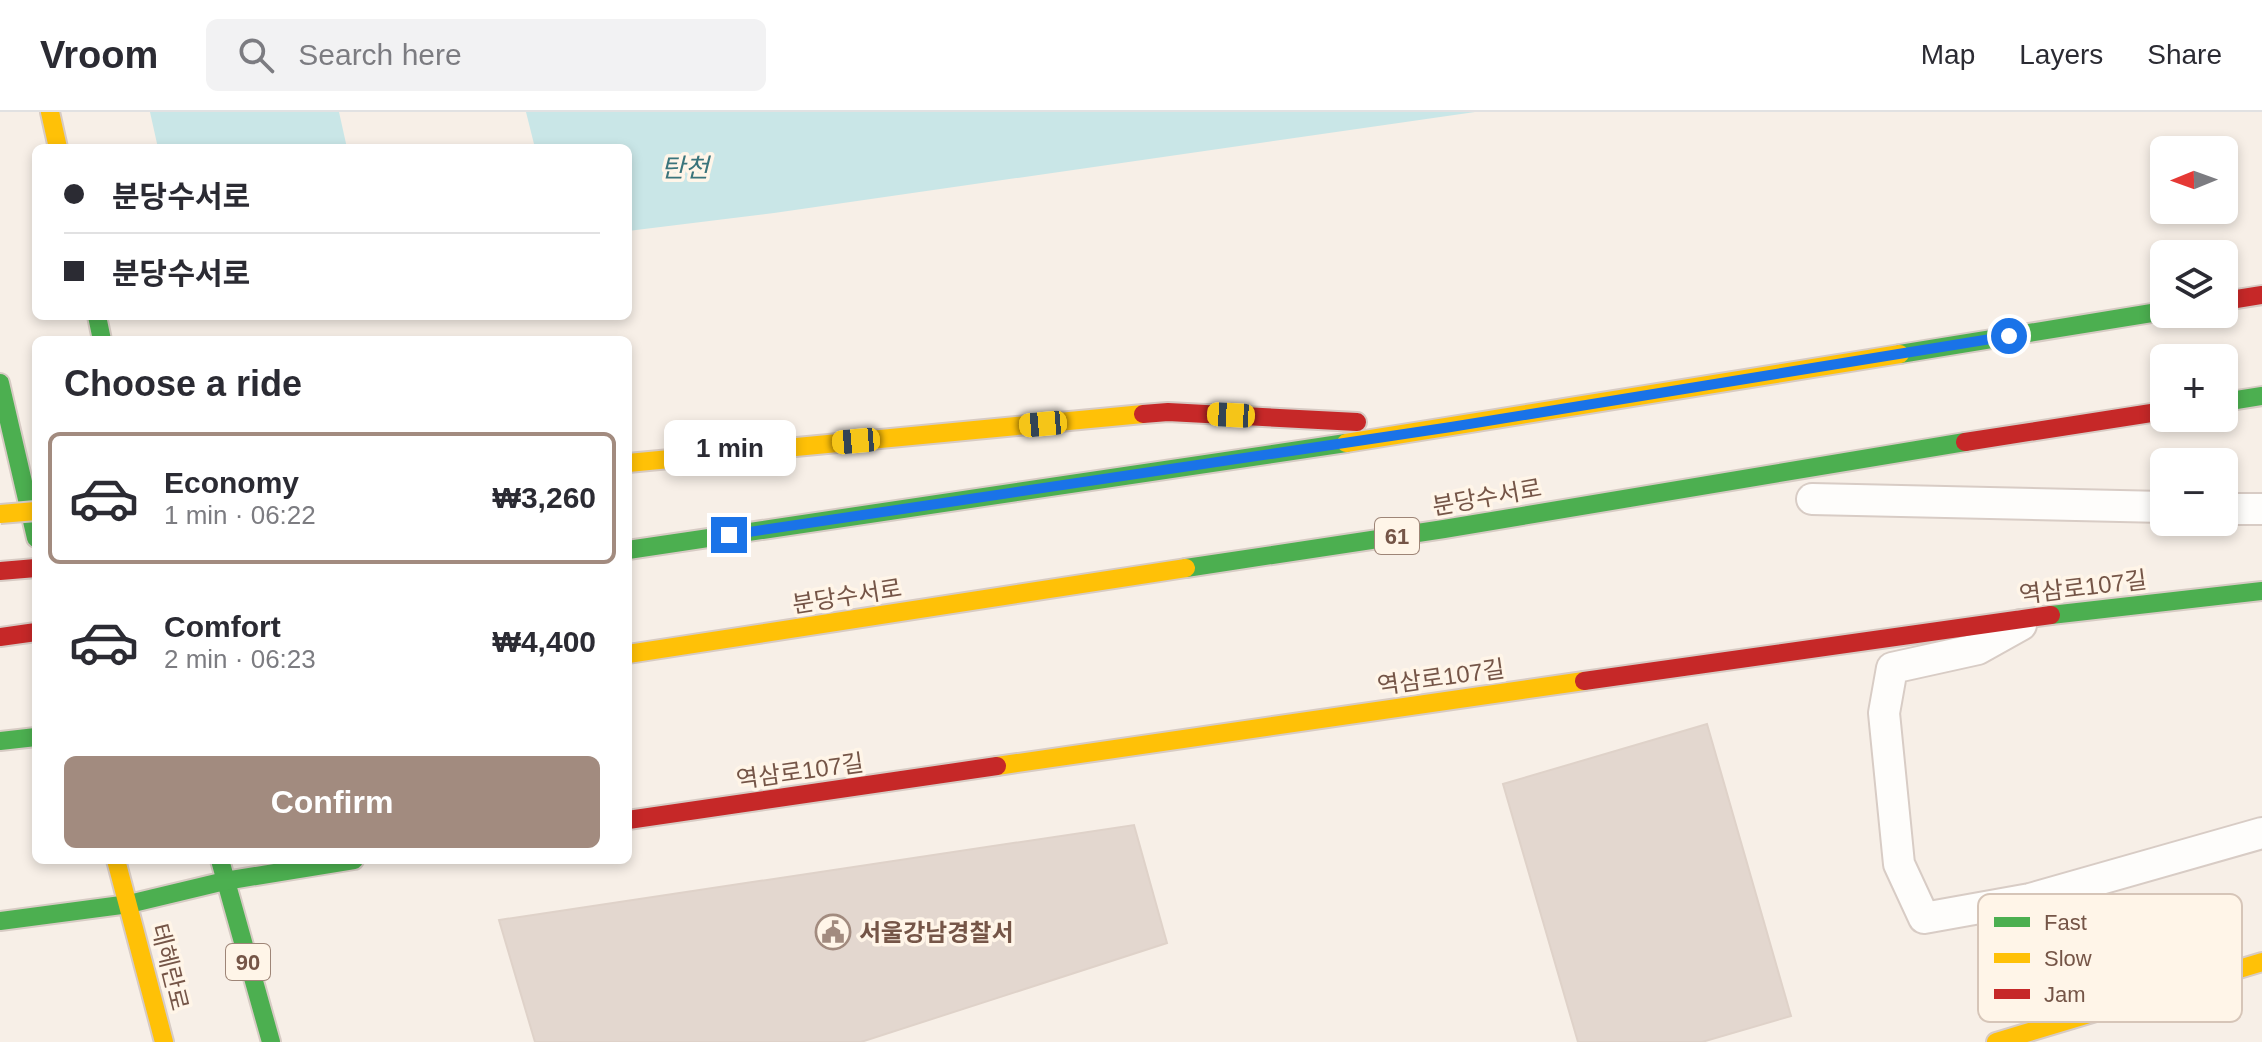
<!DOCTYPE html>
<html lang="en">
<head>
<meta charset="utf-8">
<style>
  :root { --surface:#fff; --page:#f2f2f3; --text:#2b2b33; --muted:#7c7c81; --line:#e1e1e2; --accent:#a28b7f }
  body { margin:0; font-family:Helvetica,"Noto Sans KR",sans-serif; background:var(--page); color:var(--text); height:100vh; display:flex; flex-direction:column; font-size:30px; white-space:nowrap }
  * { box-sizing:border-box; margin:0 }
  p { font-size:26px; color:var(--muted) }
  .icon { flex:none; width:44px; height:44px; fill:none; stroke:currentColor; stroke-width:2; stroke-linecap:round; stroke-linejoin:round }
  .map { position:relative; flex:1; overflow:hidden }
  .side { position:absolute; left:32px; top:224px; width:600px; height:528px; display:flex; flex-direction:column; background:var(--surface); border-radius:12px; box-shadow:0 4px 12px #0003 }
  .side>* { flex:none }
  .top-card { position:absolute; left:32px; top:32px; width:600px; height:176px; border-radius:12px; box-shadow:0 4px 12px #0003; display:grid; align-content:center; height:176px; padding:0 32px; background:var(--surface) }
  .needle { width:52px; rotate:269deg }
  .tools { position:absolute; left:2150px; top:24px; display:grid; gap:16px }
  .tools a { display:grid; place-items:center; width:88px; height:88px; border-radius:12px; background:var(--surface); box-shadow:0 4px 12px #0003; font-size:40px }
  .end { position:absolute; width:36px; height:36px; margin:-18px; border:10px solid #1a73e8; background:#fff; box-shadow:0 0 0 4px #fff }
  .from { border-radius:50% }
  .bubble { position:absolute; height:56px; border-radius:12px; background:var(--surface); box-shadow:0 4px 12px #0003; font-size:26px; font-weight:800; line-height:56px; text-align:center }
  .car { position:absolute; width:24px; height:48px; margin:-24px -12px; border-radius:10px; box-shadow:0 0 6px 2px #0007; background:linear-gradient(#f5c518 24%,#345 0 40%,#f5c518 0 76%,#345 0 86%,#f5c518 0) }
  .top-card b { display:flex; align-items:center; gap:28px; height:76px; font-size:30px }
  .top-card b+b { border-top:2px solid var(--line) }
  .top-card i { width:20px; height:20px; background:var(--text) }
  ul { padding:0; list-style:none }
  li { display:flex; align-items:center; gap:24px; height:132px; margin:0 16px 12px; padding:0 16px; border:4px solid transparent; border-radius:12px }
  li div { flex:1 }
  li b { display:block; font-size:30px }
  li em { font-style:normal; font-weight:800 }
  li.selected { border-color:var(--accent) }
  li>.icon { width:72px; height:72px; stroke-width:1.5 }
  h2 { padding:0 32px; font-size:36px; line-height:96px }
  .action { display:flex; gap:16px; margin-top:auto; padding:16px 32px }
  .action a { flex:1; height:92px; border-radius:12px; background:var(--accent); color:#fff; font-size:32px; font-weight:800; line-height:92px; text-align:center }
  header { display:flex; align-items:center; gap:48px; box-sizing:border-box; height:112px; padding:0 40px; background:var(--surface); border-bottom:2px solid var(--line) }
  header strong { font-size:38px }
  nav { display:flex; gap:44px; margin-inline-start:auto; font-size:28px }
  .search { width:560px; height:72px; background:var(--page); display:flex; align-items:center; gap:20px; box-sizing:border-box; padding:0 28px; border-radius:12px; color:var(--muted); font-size:30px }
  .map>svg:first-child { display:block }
  .water { fill:#c9e6e7 }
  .pier { fill:#f7efe7 }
  .building { fill:#e3d7cf; stroke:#dfd2c9; stroke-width:2 }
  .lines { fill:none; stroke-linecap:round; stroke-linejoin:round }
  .lane-casing { stroke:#d8ccc5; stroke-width:34 }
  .fast-casing { stroke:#d7cbc4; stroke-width:22 }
  .slow-casing { stroke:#d7cbc4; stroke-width:22 }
  .jam-casing { stroke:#d7cbc4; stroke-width:22 }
  .lane { stroke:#fefdfb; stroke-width:30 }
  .fast { stroke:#4caf50; stroke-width:18 }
  .slow { stroke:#ffc107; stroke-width:18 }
  .jam { stroke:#c62828; stroke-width:18 }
  .slow-bridge-casing { stroke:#d5cac4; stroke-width:22; stroke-linecap:butt }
  .slow-bridge { stroke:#ffc107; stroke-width:18 }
  .route { stroke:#1a73e8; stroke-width:10 }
  .labels { text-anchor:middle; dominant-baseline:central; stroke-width:7; stroke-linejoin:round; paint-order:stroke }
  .shield { fill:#fff5e8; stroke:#9e8577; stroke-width:2 }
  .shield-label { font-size:22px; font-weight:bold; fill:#755547 }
  .street-label { font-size:24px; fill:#755547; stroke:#fff5e8 }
  .poi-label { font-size:24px; font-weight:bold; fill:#755547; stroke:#fff5e8; text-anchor:start }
  .water-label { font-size:26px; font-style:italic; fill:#3a747b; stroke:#fff5e8 }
  .key { fill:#fff5e8; stroke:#d6c5b8; stroke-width:2 }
  .key-label { font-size:22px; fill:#755547 }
</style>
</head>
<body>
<header>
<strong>Vroom</strong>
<div class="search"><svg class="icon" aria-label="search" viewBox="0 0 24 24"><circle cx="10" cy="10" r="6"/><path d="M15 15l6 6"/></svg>Search here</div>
<nav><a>Map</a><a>Layers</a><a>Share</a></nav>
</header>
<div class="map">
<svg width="2262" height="930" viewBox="0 0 2262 930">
  <rect width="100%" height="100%" fill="#f7efe7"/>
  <!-- water -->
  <g class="water">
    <path d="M0,0H339L347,36H36V228Z"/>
    <path d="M526,0H1475L774,101L628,119V36H535Z"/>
  </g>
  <!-- pier -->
  <path class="pier" d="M0,0H150L158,36H36V204H140L137,208L59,228H36V234L0,243Z"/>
  <!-- building -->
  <g class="building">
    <path d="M1707,612L1791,904L1702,930H1578L1503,672Z"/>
    <path d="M1134,713L1167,831L861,930H535L499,808Z"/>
  </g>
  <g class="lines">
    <!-- lane casing -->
    <g class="lane-casing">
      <g id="lane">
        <path d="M1812,387L2164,395"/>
        <path d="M2224,397H2262"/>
        <path d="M2021,513L1978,537L1892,556L1884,601L1899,752L1924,806L2030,787L2262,721"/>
      </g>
    </g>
    <!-- fast casing -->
    <g class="fast-casing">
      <g id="fast">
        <path d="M97,204L102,228"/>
        <path d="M1900,242L2164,199"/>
        <path d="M0,271L36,426"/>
        <path d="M2224,290L2262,284"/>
        <path d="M628,438L1346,331"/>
        <path d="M1186,456L1444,417L1965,330"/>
        <path d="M2051,503L2262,479"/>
        <path d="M0,629L36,625"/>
        <path d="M220,748L271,930"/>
        <path d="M0,809L129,792L225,769L354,748"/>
      </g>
    </g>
    <!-- slow casing -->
    <g class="slow-casing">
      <g id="slow">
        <path d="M50,0L58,36"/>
        <path d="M1346,331L1900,242"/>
        <path d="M628,351L1143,302"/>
        <path d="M628,542L1186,456"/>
        <path d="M997,654L1584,569"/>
        <path d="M116,748L164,930"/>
        <path d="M1996,930L2262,850"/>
      </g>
    </g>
    <!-- jam casing -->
    <g class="jam-casing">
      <g id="jam">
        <path d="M2224,189L2262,183"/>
        <path d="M1143,302L1168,300L1357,310"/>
        <path d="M1965,330L2164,299"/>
        <path d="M0,459L36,456"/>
        <path d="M0,525L36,520"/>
        <path d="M1584,569L2051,503"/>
        <path d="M628,708L997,654"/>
      </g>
    </g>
    <!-- lane -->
    <use href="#lane" class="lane"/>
    <!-- fast -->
    <use href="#fast" class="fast"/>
    <!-- slow -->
    <use href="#slow" class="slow"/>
    <!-- jam -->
    <use href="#jam" class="jam"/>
    <!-- slow-bridge casing -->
    <g class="slow-bridge-casing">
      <path id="slow-bridge" d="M0,402L36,399"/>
    </g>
    <!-- slow-bridge -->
    <use href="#slow-bridge" class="slow-bridge"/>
  </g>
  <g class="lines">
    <!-- route -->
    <path class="route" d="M729,423L1451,315L2009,224"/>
  </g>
  <!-- icons -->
  <defs>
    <g id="civic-ring" transform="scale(1.8)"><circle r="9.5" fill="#fff5e8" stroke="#a28b7f" stroke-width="1.5"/><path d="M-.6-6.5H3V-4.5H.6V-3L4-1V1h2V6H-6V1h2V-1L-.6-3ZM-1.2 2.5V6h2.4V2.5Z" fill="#a28b7f"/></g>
  </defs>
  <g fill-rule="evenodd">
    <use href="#civic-ring" x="833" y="820"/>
  </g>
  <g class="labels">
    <!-- shield labels -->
    <g class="shield">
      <rect x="1375" y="406" width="44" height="36" rx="6"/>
      <rect x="226" y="832" width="44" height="36" rx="6"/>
    </g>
    <g class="shield-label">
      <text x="1397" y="424">61</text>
      <text x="248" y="850">90</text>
    </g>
    <!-- street labels -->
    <g class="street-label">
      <text transform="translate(1487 385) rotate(-10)">분당수서로</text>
      <text transform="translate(2083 475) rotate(-7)">역삼로107길</text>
      <text transform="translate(847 484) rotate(-9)">분당수서로</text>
      <text transform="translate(1441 565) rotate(-8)">역삼로107길</text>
      <text transform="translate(800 659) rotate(-8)">역삼로107길</text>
      <text transform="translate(170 855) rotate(76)">테헤란로</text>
    </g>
    <!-- poi labels -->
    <g class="poi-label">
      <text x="859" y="820">서울강남경찰서</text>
    </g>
    <!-- water labels -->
    <g class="water-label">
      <text x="685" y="56">탄천</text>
    </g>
  </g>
  <!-- legend -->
  <rect x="1978" y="782" width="264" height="128" rx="12" class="key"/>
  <rect x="1994" y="805" width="36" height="10" fill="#4caf50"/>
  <rect x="1994" y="841" width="36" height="10" fill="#ffc107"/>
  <rect x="1994" y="877" width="36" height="10" fill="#c62828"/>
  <g class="key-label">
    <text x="2044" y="818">Fast</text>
    <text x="2044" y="854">Slow</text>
    <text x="2044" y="890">Jam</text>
  </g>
</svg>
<div class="tools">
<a><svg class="needle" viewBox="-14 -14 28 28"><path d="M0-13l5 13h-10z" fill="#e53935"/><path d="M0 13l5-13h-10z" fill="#7c7c81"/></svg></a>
<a><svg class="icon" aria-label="layers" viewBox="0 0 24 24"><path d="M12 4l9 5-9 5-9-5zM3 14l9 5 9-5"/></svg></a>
<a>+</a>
<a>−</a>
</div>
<i class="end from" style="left:2009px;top:224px"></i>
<i class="end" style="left:729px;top:423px"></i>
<div class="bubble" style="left:664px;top:308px;width:132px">1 min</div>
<i class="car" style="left:1231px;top:303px;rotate:273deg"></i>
<i class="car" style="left:1043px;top:312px;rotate:265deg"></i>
<i class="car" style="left:856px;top:329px;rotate:265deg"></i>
<div class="top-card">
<b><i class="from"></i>분당수서로</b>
<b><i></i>분당수서로</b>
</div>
<section class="side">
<h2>Choose a ride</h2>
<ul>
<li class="selected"><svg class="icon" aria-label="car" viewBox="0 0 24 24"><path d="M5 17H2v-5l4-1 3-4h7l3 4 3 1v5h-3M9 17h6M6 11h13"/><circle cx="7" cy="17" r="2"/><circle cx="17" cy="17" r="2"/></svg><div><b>Economy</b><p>1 min · 06:22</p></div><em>₩3,260</em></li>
<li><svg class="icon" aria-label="car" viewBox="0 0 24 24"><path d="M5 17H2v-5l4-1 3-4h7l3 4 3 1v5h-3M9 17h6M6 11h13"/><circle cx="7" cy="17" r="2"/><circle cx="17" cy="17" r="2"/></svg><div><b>Comfort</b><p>2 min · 06:23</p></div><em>₩4,400</em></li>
</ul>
<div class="action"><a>Confirm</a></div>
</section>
</div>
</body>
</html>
